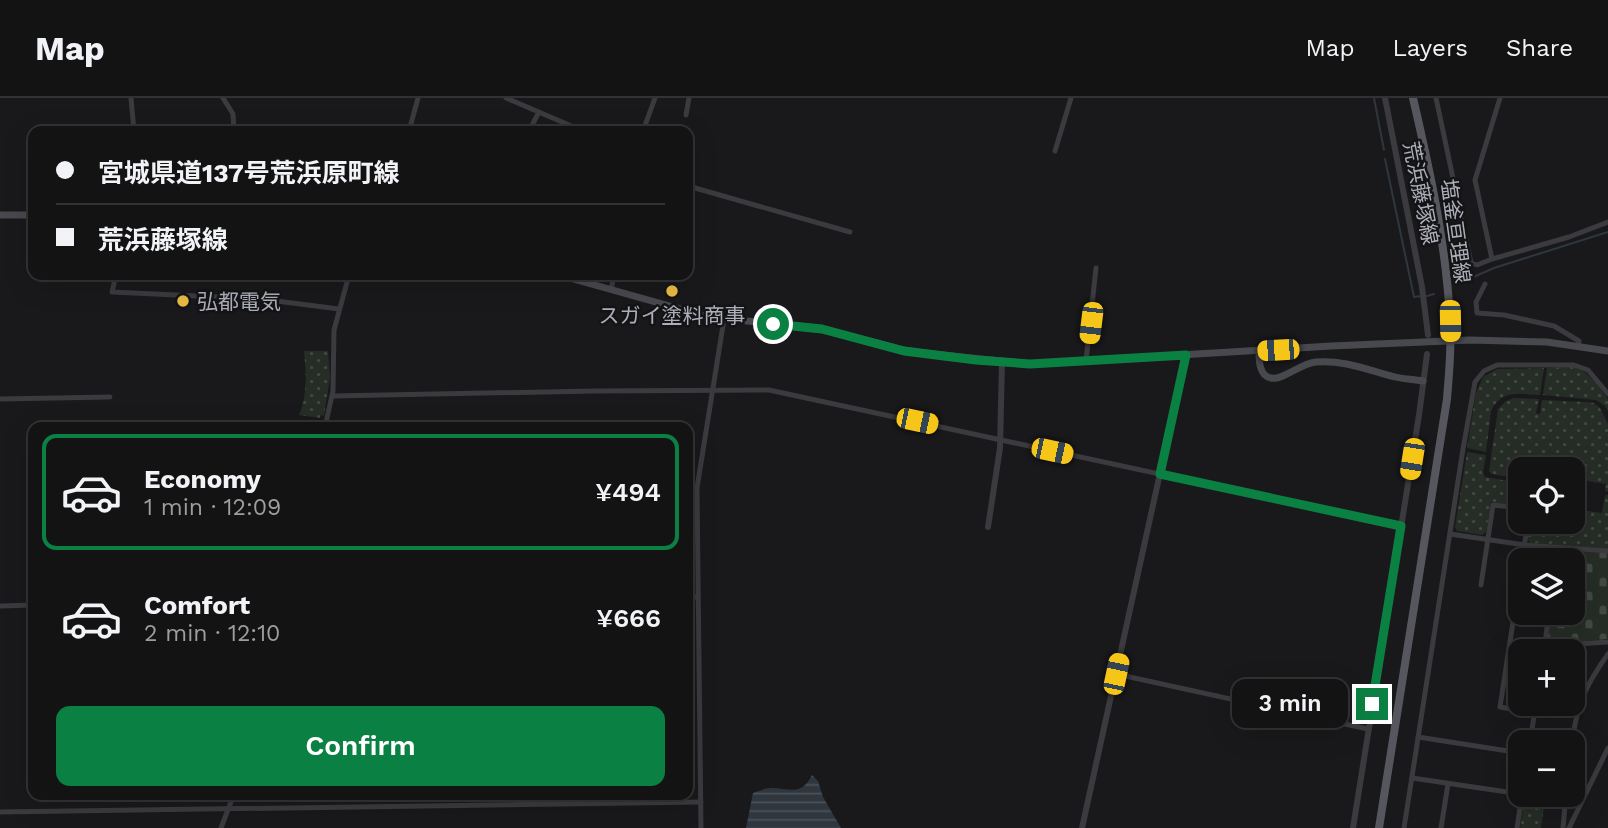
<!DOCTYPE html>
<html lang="en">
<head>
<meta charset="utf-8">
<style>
  :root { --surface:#131314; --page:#1c1c1d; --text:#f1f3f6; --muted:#9d9ea0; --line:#323234; --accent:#0b8043 }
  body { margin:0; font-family:"Work Sans","Noto Sans JP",sans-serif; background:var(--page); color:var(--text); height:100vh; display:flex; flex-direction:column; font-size:26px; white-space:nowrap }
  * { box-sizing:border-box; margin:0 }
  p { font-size:23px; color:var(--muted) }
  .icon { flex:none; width:38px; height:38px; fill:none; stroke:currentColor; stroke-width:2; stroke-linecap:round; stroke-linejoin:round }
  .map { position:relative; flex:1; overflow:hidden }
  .panel { position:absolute; left:28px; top:324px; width:665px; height:378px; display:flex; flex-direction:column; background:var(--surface); border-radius:14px; box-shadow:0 7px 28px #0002,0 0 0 2px var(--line) }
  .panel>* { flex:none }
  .hud { position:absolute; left:28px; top:28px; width:665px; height:154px; border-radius:14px; box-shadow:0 7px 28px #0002,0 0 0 2px var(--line); display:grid; align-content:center; height:154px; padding:0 28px; background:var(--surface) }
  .tools { position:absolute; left:1508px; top:359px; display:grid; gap:14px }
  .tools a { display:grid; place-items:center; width:77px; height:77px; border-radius:14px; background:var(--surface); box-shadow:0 7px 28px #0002,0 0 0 2px var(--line); font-size:35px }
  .end { position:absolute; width:32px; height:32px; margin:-16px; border:9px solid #0b8043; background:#fff; box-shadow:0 0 0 4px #fff }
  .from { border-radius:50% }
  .bubble { position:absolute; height:49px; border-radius:14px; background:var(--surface); box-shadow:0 7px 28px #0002,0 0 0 2px var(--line); font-size:23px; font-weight:600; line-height:49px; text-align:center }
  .car { position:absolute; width:21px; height:42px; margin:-21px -10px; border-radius:9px; box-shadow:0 0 5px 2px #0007; background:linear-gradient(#f5c518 24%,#345 0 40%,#f5c518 0 76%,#345 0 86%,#f5c518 0) }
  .hud b { display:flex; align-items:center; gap:24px; height:66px; font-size:26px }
  .hud b+b { border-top:2px solid var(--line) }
  .hud i { width:18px; height:18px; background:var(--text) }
  ul { padding:12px 0 0; list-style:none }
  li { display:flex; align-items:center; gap:21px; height:116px; margin:0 14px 10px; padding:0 14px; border:4px solid transparent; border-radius:14px }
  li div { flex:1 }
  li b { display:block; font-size:26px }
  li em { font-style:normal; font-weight:600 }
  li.on { border-color:var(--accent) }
  li>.icon { width:63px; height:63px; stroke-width:1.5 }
  .action { display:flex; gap:14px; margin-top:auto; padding:14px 28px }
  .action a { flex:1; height:80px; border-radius:14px; background:var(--accent); color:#fff; font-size:28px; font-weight:600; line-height:80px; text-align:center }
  header { display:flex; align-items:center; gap:42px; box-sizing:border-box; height:98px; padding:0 35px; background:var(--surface); border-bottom:2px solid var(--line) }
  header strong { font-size:33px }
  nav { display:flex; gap:38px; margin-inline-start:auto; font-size:24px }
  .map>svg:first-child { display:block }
  .grass { fill:url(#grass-dots) }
  .cemetery { fill:url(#cemetery-stones) }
  .water { fill:url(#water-rules) }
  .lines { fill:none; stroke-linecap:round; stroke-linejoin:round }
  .stream { stroke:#2f363e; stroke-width:2 }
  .minor { stroke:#3a3a3f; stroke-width:5 }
  .tertiary { stroke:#3a3a3f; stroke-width:6 }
  .secondary { stroke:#48494f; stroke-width:7 }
  .primary { stroke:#56575e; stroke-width:8 }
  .route { stroke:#0b8043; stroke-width:9 }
  .poi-dot { fill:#e8bb43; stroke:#141416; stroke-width:2.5 }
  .labels { text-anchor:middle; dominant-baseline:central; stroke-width:5; stroke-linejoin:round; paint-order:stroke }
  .street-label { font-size:21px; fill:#acafb9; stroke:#141416 }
  .poi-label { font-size:21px; fill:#acafb9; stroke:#141416; text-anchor:start }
</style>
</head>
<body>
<header>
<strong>Map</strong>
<nav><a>Map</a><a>Layers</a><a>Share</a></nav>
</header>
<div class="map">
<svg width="1608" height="730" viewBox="0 0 1608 730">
  <defs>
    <pattern id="grass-dots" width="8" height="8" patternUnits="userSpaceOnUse" patternTransform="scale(1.75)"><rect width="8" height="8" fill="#252d26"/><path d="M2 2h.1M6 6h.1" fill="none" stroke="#424943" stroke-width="1.8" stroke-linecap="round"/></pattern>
    <pattern id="cemetery-stones" width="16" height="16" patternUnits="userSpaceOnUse" patternTransform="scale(1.75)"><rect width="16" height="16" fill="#252d26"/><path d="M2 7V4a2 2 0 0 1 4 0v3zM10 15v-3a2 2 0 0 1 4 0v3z" fill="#424943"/></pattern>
    <pattern id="water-rules" width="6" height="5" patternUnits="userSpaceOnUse" patternTransform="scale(1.75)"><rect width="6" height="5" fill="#2f363e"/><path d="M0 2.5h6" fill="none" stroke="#4a5158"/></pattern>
  </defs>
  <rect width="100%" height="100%" fill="#19191b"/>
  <!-- grass -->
  <g class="grass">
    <path d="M304,253H328L330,279L324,318L321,317L320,320L299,317C308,296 306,275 304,253Z"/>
    <path d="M1574,269L1585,274L1595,284L1608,301V313L1605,308L1596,302L1543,297L1547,270Z"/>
    <path d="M1544,270L1540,297C1519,296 1502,291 1491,313L1486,354L1467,350L1476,295L1483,279L1497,271Z"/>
    <path d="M1514,300L1539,301L1536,315L1540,316L1542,302L1586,304L1594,305L1600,310L1608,326V394L1605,393L1606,386L1582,382L1584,374L1573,373V371H1521V381L1491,376L1489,373L1498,311L1506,303Z"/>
    <path d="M1467,354L1486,357L1483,374L1485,379L1521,385V408L1491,404L1486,434L1482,437L1457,433L1455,429Z"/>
    <path d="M1605,397H1608V451L1530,445L1527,441L1530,424H1573V411L1602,415Z"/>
    <path d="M1525,697L1549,698L1547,709H1544L1541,730H1520Z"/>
  </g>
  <!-- cemetery -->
  <path class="cemetery" d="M1563,453L1608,455V541L1550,546L1546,543L1551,515L1573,514V462H1559L1560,455Z"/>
  <!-- water -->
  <path class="water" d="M812,677L818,683L823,699L841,730H746L753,695C759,693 765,690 771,690C789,690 801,699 812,677Z"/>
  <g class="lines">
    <!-- stream -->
    <g class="stream">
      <path d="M1374,0L1384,52"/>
      <path d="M1385,61L1414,199L1421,198"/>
      <path d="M1462,184L1494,170L1608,134"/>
      <path d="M1427,198L1434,196"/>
    </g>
    <!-- minor -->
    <g class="minor">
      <path d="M131,0L134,33"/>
      <path d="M223,0L233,16L234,33"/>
      <path d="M506,0L583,33"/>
      <path d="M1436,0L1471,165L1477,167L1492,161L1569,139L1608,124"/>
      <path d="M686,17L689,0"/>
      <path d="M167,30L168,33"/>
      <path d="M409,33L418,0"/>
      <path d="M529,33L539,14"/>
      <path d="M643,33L655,0"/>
      <path d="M1055,53L1071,0"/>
      <path d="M688,88L850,134"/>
      <path d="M1492,161L1475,82L1500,0"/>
      <path d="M116,177L112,194L261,201L339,211"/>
      <path d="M1485,186L1476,204L1477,215L1504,217L1554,228L1579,243L1578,248"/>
      <path d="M611,192L614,177"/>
      <path d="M1086,263L1096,170"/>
      <path d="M332,298L595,293L769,292L1401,428"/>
      <path d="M0,301L110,299"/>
      <path d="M325,329L333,293L334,232L349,177"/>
      <path d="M1450,436L1525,447L1608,453"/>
      <path d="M1522,462L1528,424"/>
      <path d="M1558,462L1560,451"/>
      <path d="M1521,472L1500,609L1534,615"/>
      <path d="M1481,487L1493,407L1521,410"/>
      <path d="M688,499H698"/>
      <path d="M0,508L33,507"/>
      <path d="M1545,548L1608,544"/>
      <path d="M1544,553L1549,514"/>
      <path d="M1116,576L1368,631"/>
      <path d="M1418,639L1521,655"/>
      <path d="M1530,644L1536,606"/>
      <path d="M1572,644C1577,606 1586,587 1608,556"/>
      <path d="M1412,680L1521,696"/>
      <path d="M0,714L701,704"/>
      <path d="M221,730L234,696"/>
      <path d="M701,730L697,390L724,221"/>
      <path d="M1404,730L1463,351L1475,284L1484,273L1497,267H1574L1588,272L1608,296"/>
      <path d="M1441,730L1448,686"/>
      <path d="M1517,730L1522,696"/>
      <path d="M1563,730L1566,696"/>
      <path d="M1569,730L1608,650"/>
    </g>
    <!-- tertiary -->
    <g class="tertiary">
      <path d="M1385,0L1422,189L1428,237"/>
      <path d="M988,429L1000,350L1002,264"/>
      <path d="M1082,730L1186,257"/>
      <path d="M1353,730L1419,317L1427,256"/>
    </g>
    <!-- secondary -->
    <g class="secondary">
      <path d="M0,117H33"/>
      <path d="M559,177L709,219L822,231L903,252L923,255L1029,266L1331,248L1470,242L1547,244L1608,253"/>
      <path d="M1259,253C1259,262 1259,278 1271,280C1282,283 1301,265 1316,264C1344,262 1365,271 1391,278C1401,281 1412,281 1423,283"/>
    </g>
    <!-- primary -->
    <path class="primary" d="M1379,730L1447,301C1449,275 1452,248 1450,221C1446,146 1430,73 1413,0"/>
  </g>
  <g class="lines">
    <!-- route -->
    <path class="route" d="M773,226L822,231L904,253L976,262L1030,266L1186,257L1160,376L1401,428L1372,606"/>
  </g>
  <!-- markers -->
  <g class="poi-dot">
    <circle cx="672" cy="193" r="7"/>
    <circle cx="183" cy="203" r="7"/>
  </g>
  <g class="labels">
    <!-- street labels -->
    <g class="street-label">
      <text transform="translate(1421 95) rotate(79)">荒浜藤塚線</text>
      <text transform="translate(1456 133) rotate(82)">塩釜亘理線</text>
    </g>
    <!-- poi labels -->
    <g class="poi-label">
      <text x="197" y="203">弘都電気</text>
      <text x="672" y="217" text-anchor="middle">スガイ塗料商事</text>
    </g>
  </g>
</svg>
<div class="tools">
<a><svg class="icon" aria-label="locate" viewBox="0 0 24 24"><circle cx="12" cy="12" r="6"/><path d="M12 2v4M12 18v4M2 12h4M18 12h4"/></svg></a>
<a><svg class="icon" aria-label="layers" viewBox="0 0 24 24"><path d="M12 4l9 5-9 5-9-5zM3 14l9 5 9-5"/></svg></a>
<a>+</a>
<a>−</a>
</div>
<i class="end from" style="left:773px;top:226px"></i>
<i class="end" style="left:1372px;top:606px"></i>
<div class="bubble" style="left:1232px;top:581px;width:116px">3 min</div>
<i class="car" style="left:1450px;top:223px;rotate:179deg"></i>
<i class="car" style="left:1091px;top:225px;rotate:187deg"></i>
<i class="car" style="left:1278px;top:252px;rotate:267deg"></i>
<i class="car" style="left:917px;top:323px;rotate:102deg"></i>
<i class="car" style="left:1052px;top:353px;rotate:102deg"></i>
<i class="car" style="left:1412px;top:361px;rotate:189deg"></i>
<i class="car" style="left:1116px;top:576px;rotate:12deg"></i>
<div class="hud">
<b><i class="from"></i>宮城県道137号荒浜原町線</b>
<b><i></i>荒浜藤塚線</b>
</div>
<section class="panel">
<ul>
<li class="on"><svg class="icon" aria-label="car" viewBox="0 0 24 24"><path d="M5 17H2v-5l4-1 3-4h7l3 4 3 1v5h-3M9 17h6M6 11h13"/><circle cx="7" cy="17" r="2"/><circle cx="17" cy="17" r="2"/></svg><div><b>Economy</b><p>1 min · 12:09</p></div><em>¥494</em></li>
<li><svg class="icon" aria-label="car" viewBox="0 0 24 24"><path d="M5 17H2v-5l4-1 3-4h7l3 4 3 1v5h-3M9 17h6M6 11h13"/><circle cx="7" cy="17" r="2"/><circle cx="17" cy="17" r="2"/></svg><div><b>Comfort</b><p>2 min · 12:10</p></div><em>¥666</em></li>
</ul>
<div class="action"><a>Confirm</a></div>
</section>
</div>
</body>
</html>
